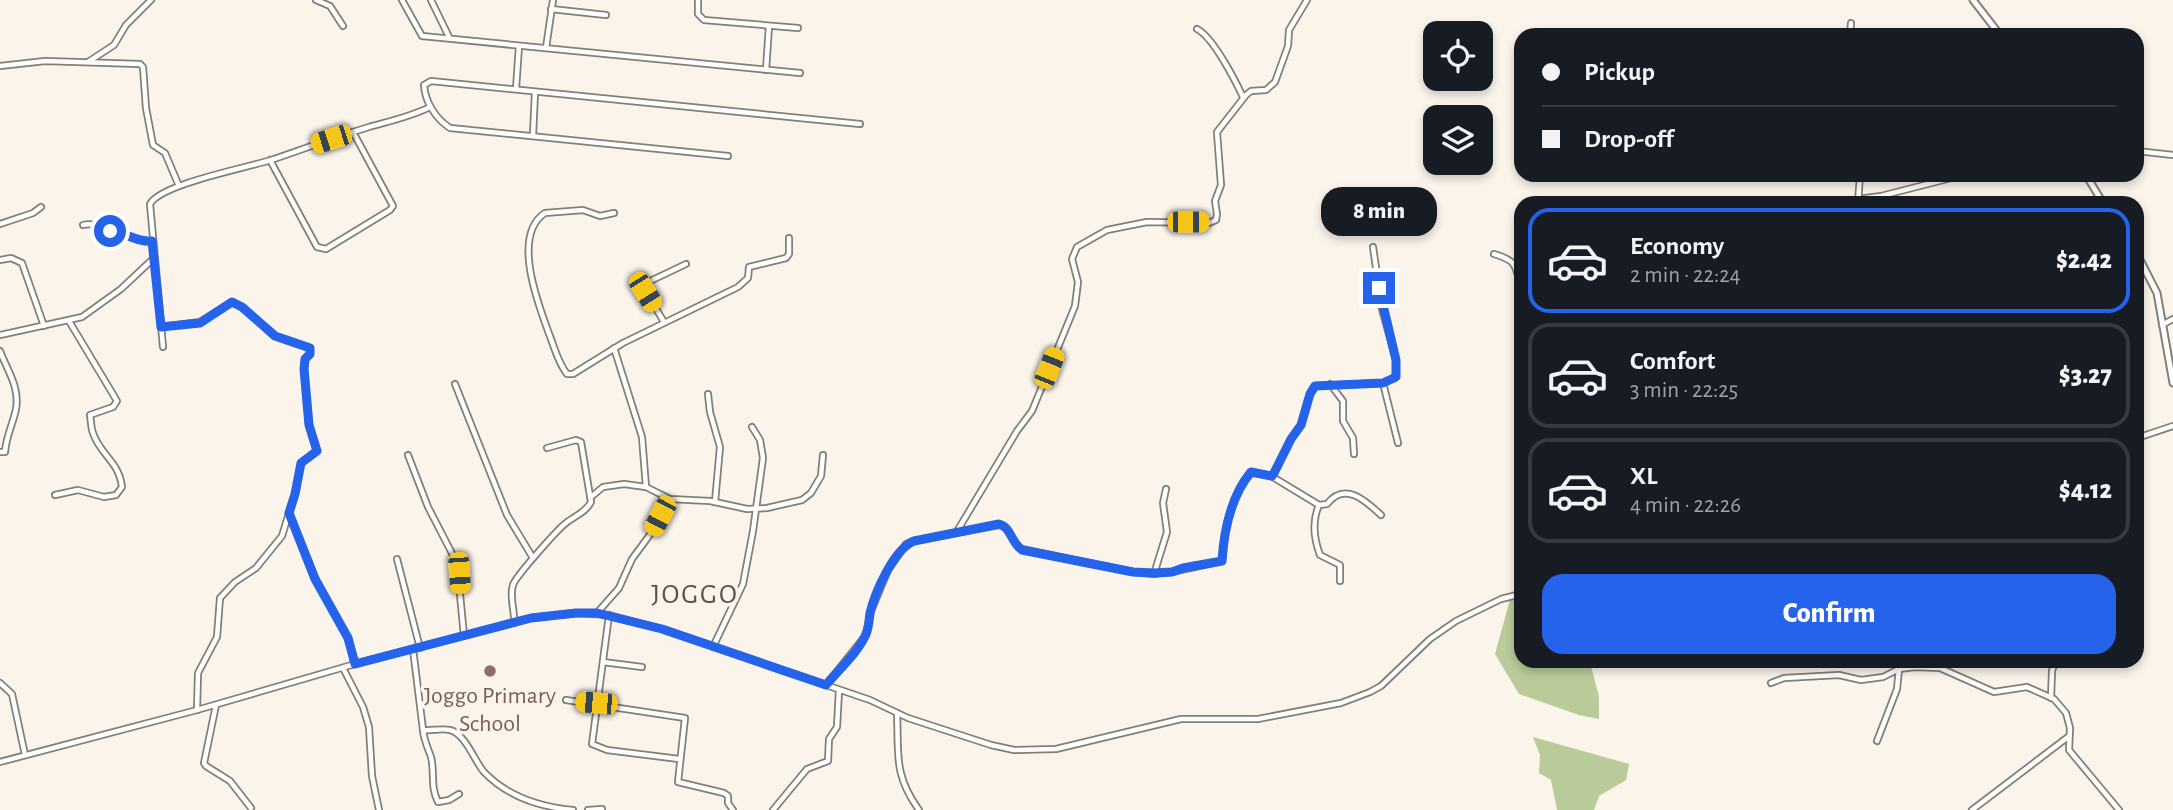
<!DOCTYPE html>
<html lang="en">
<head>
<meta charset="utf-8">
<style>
  :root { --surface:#171b24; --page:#242831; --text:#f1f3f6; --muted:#9ea1a6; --line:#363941; --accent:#2563eb }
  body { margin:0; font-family:"Alegreya Sans",sans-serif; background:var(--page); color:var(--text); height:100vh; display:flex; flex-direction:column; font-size:26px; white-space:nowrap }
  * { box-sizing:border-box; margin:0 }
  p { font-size:23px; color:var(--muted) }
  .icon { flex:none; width:38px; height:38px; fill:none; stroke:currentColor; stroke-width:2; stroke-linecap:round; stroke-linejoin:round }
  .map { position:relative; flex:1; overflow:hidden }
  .sheet { position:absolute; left:1514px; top:196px; width:630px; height:472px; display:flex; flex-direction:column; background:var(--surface); border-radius:21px; box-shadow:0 4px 10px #0003 }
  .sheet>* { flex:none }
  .top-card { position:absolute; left:1514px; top:28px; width:630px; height:154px; border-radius:21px; box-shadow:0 4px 10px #0003; display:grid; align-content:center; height:154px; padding:0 28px; background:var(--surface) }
  .tools { position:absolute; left:1423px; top:21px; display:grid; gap:14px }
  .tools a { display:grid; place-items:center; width:70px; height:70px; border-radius:14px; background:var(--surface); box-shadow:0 4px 10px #0003; font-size:35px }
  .end { position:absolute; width:32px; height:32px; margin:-16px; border:9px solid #2563eb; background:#fff; box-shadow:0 0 0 4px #fff }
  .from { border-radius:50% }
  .bubble { position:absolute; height:49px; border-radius:21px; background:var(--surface); box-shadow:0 4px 10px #0003; font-size:23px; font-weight:800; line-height:49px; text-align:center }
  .car { position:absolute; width:21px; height:42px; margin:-21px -10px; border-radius:9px; box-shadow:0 0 5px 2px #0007; background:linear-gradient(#f5c518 24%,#345 0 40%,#f5c518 0 76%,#345 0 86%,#f5c518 0) }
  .top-card b { display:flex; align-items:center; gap:24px; height:66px; font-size:26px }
  .top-card b+b { border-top:2px solid var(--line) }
  .top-card i { width:18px; height:18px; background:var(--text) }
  ul { padding:12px 0 0; list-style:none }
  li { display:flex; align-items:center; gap:21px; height:105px; margin:0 14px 10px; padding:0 14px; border:4px solid var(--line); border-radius:21px }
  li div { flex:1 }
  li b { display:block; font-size:26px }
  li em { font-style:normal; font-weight:800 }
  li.current { border-color:var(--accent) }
  li>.icon { width:63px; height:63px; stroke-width:1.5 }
  .action { display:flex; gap:14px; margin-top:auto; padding:14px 28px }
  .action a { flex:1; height:80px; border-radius:21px; background:var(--accent); color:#fff; font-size:28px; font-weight:800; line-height:80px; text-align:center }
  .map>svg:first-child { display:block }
  .forest { fill:#b8cb98 }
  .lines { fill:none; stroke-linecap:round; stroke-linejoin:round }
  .minor-casing { stroke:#847f76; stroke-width:8 }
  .tertiary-casing { stroke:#847f76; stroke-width:9 }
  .minor { stroke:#fff; stroke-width:4.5 }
  .tertiary { stroke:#fff; stroke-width:5 }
  .route { stroke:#2563eb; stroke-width:9 }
  .education-dot { fill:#8d6e63; stroke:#faf4ea; stroke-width:2.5 }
  .labels { text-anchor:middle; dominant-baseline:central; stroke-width:7; stroke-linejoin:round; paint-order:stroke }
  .education-label { font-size:24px; fill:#785e54; stroke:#faf4ea }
  .quarter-label { font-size:28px; letter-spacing:2px; fill:#57524a; stroke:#faf4ea }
</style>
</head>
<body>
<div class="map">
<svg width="2173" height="810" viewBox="0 0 2173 810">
  <rect width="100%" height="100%" fill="#faf4ea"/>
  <!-- forest -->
  <g class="forest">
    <path d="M1511,596H1521V662H1590L1599,697V719L1579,715L1519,694L1495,654Z"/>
    <path d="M1533,737L1629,764L1626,780L1599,796L1594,810H1557L1551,780L1539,773L1540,755Z"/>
  </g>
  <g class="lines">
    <!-- minor casing -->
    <g class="minor-casing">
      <g id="minor">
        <path d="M316,0L330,6L343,26"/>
        <path d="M402,0L422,36L800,73"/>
        <path d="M431,0L449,37"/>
        <path d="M698,0V14L704,20L798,28"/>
        <path d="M551,9L606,15"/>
        <path d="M1197,29C1213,37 1235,80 1243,97"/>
        <path d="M1850,35L1851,23"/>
        <path d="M546,48L553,0"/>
        <path d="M88,62L114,45L126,25L151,0"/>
        <path d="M0,66L45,61L140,64L143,67L146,108L153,145L165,153L179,186"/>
        <path d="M766,70L769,26"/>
        <path d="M516,89L519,46"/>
        <path d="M533,135L535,92"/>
        <path d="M2137,151L2173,155"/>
        <path d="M728,156L450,128C436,119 425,102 424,85L431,81L860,124"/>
        <path d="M270,160L317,247L326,249L390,210L393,206L353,132"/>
        <path d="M1858,199L1881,196L1963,175"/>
        <path d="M1858,203L1860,175"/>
        <path d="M614,213L600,216L583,210L545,213C510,236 540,309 551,339C555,350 559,364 567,374H573L623,343L738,287L748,278L749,267L786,258L789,254V238"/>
        <path d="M0,224L33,213L41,207"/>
        <path d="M83,225C102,220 135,244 152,241"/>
        <path d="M1494,254C1518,261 1515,266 1521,288"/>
        <path d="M0,260L11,258L22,263L44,326"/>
        <path d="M664,322L643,287L644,284L686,264"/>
        <path d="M2162,325L2173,319"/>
        <path d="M161,327L200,322L232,302L242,307L275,336L310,348V354L305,359L304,369L309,425L317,451L301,463L295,494L289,513L315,578L348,638L355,664"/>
        <path d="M0,335L82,317L121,289L154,258"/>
        <path d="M163,347L150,204C161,184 246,168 271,160C303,149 336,137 369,127C390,121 410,117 430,107"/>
        <path d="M614,348L642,437L646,487"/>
        <path d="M0,351C7,370 20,387 16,409C13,424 6,436 5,452H0"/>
        <path d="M1383,383L1398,443"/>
        <path d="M455,384L507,515L533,558"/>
        <path d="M1330,384L1343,401V421L1353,438L1354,454"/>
        <path d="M1519,387L1521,389"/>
        <path d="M708,394L710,412L720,447L715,502"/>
        <path d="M2137,438L2173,426"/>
        <path d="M408,455L428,507L457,563L464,636"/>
        <path d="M1271,476L1319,505L1327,504C1345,481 1366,501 1381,515"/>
        <path d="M55,495L78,490L104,497L116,495L122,487C119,461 100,455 93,433C91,428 91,421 90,415L113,407L117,401L69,321"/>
        <path d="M591,497L603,487L624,484L646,487L670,499L710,501L747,509L767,508L802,500L811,493L821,476L823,455"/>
        <path d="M1319,505C1312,521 1314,539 1320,555L1340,565V581"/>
        <path d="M956,533L1017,431L1032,411L1075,306L1078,282L1072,259L1077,247L1107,230L1147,222L1209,223L1216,220L1217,214L1215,201L1221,185L1217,132L1246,95L1251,91L1266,90L1275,82L1288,46L1289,30L1307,0"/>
        <path d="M397,559L420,648"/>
        <path d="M1154,574L1167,532L1163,503L1166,489"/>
        <path d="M597,613L619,588L632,559L649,536L670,499"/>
        <path d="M609,615L592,744L607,750L679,759"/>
        <path d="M514,623C515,610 509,597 513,585C515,577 558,529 566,523C575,516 586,512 591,502L581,442L576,440L547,448"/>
        <path d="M713,647L743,584L753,531L763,458L760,440L752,427"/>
        <path d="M413,649L423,730C431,731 442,728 450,730C465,733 475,762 484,772C507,796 540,807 573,810"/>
        <path d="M603,662L642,667"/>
        <path d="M343,668L363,707L369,727L372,776L379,810"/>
        <path d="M0,683L12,694L25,755"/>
        <path d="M1771,683L1784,678L1839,675L1861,680L1883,677L1899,669L1915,667L1940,668L1994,692L2027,687L2054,699L2066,713L2070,728L2069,750L2119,810"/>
        <path d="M826,685L866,635L871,611L888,570L906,544L914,541L999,525C1012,527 1011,543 1022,549L1133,572L1154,574L1172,572L1222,561C1224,530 1231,496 1251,472L1271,476L1274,473L1291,439L1301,425L1310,394L1315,386L1383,383L1396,377V360L1382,309L1373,247"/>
        <path d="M2051,698L2052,671L2055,662"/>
        <path d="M566,700L685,718L678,782L724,793L728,796V803L733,810"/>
        <path d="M216,705L204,763L206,766L230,781L251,808"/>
        <path d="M197,710L198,673L217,637L220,598L235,582L256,568L282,536L289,513"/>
        <path d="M897,713C899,754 893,774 919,810"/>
        <path d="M423,730C424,741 428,748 431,757C435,772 430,787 438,802L449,800L459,794"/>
        <path d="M1877,741L1897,689L1899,669"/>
        <path d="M0,762L197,710L355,664L531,618L576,613L609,615L662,629L870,700L908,718L991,745L1014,750L1056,749L1181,719H1258L1341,703L1370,692L1381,686L1430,639L1456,621L1501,599L1521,594"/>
        <path d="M588,810L602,809"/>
        <path d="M773,810L807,769L828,761L829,739L837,727L839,690"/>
        <path d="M1972,810L2068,737"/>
      </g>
    </g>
    <!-- tertiary casing -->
    <g class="tertiary-casing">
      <g id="tertiary">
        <path d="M1973,0L2000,35"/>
        <path d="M2086,175L2103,203"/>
        <path d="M2137,254L2157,293L2173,383"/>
      </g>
    </g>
    <!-- minor -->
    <use href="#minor" class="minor"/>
    <!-- tertiary -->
    <use href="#tertiary" class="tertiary"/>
  </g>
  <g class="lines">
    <!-- route -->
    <path class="route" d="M110,231C125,232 138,243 152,241L161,327L200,323L232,302L242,307L275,336L310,348V354L305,359L304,369L309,425L317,451L301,463L295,494L289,513L315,579L348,638L355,664L531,618L576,613H597L662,629L826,685C839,669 858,653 866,634C869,627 869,620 870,613C875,592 894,549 914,541L999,524C1011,527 1011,543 1022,550L1133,572L1154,573L1172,572L1183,568L1222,561C1224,530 1231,496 1251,472L1272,476L1274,473L1291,439L1301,425L1310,394L1315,386L1383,383L1396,377V360L1379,288"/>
  </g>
  <!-- markers -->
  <circle class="education-dot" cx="490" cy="671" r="7"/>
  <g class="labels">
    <!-- education labels -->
    <g class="education-label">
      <text x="490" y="696">Joggo Primary<tspan x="490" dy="28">School</tspan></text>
    </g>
    <!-- quarter labels -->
    <g class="quarter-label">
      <text x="695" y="595">JOGGO</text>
    </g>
  </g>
</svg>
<div class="tools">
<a><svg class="icon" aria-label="locate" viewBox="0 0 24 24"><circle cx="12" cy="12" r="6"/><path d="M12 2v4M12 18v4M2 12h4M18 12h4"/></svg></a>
<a><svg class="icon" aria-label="layers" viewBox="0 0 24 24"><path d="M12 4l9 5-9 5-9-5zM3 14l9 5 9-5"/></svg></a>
</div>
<i class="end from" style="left:110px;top:231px"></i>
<i class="end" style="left:1379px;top:288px"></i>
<div class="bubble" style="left:1321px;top:187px;width:116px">8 min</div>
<i class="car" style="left:331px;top:139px;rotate:252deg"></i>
<i class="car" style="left:1188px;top:222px;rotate:90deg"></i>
<i class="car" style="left:645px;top:292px;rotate:148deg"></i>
<i class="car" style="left:1049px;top:368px;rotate:22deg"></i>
<i class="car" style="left:660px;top:516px;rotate:208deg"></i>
<i class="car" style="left:459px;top:573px;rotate:176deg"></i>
<i class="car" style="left:596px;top:703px;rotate:275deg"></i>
<div class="top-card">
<b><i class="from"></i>Pickup</b>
<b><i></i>Drop-off</b>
</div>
<section class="sheet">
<ul>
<li class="current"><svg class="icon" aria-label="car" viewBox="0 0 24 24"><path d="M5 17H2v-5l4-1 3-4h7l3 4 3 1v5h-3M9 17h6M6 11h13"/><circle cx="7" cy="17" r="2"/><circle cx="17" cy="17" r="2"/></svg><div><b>Economy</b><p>2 min · 22:24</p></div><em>$2.42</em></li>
<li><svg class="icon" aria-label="car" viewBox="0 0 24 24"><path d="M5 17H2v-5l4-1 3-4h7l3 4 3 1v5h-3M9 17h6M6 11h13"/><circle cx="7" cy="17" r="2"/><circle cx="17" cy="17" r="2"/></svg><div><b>Comfort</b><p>3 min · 22:25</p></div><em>$3.27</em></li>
<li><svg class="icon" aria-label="car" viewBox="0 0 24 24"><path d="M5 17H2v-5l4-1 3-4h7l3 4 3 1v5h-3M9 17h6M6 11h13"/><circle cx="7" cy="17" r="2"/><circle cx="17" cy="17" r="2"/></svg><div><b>XL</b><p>4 min · 22:26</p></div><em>$4.12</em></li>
</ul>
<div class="action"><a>Confirm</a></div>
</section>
</div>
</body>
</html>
